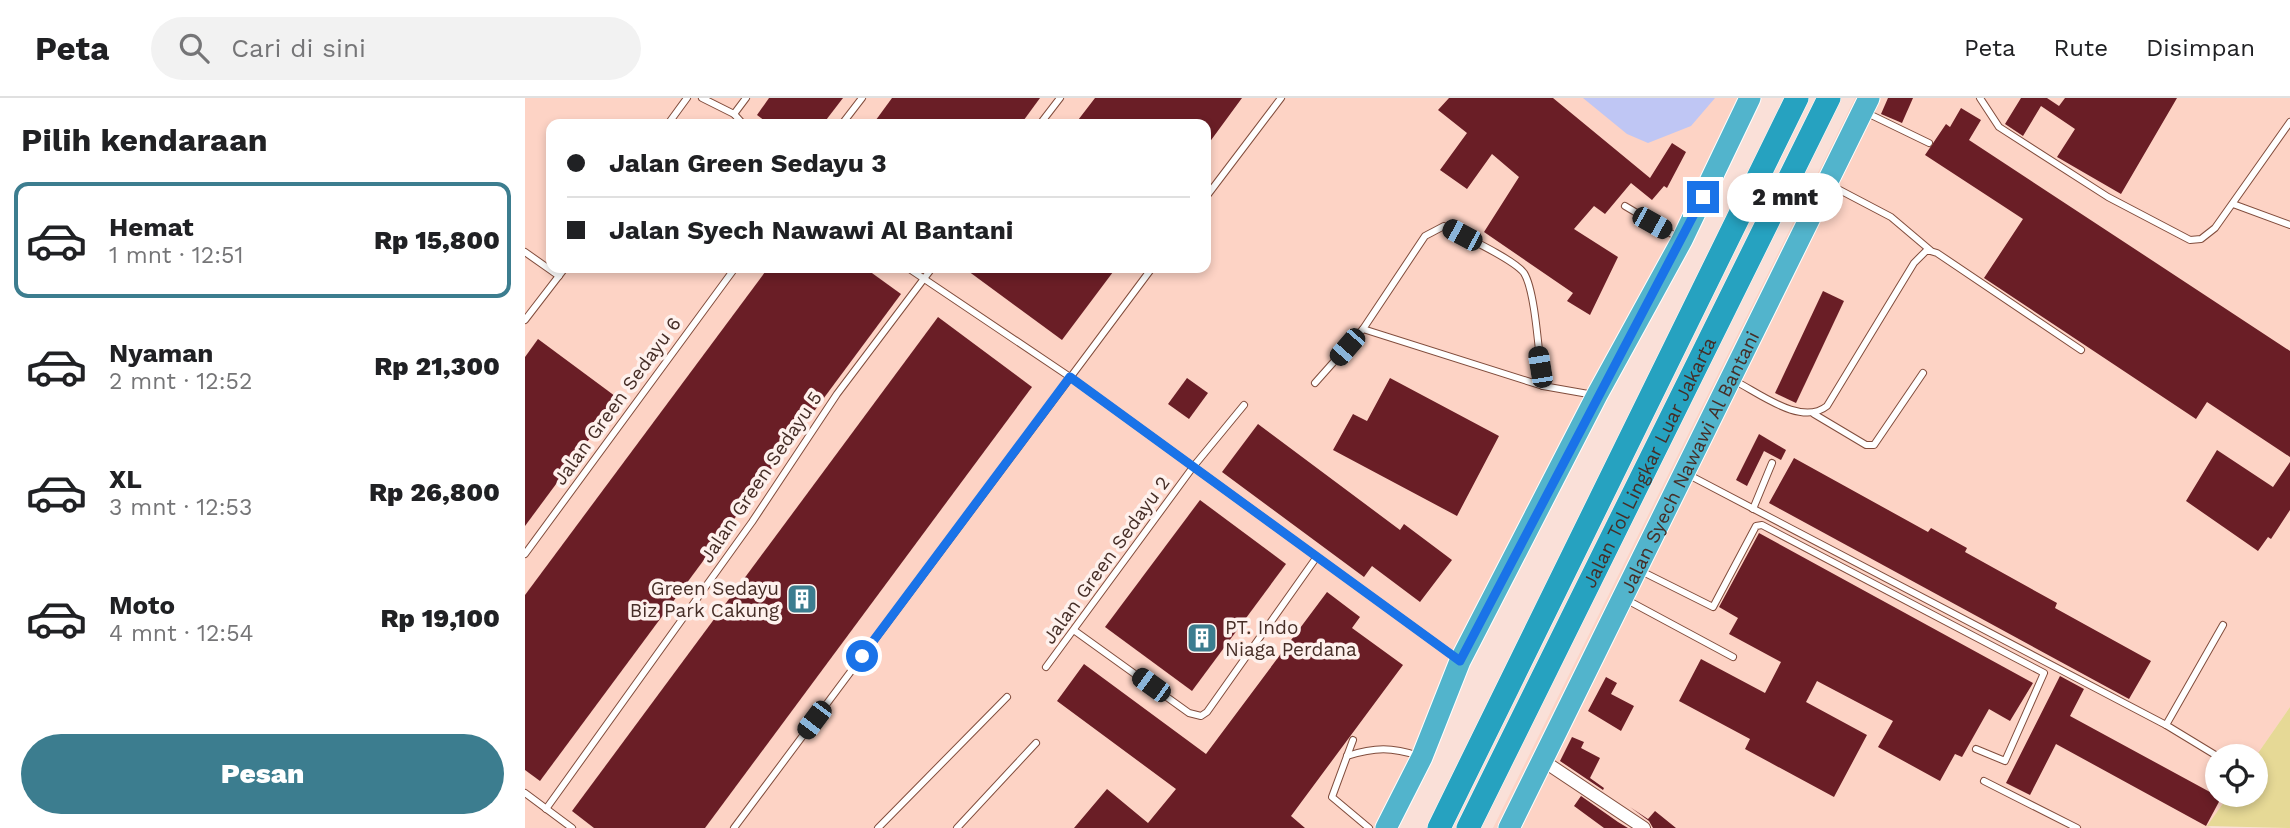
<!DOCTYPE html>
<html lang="id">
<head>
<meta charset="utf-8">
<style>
  :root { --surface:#fff; --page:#f2f2f2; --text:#202124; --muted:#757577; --line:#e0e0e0; --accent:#3c7d8f }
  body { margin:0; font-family:"Work Sans",sans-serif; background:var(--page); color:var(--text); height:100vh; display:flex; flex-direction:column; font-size:26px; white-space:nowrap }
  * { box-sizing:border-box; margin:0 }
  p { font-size:23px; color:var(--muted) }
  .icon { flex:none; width:38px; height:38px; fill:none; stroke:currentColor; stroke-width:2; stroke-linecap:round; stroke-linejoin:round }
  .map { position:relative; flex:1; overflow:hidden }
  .side { display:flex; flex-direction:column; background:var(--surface); width:525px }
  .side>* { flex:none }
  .top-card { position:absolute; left:21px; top:21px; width:665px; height:154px; border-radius:14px; box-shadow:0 4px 10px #0003; display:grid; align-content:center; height:154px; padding:0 21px; background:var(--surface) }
  .tools { position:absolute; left:1680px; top:646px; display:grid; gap:14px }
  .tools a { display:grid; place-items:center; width:63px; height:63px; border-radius:50%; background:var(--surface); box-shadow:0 4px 10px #0003; font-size:35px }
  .end { position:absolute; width:32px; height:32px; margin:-16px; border:9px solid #1a73e8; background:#fff; box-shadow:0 0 0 4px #fff }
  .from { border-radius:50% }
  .bubble { position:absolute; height:49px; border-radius:24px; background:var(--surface); box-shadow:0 4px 10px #0003; font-size:23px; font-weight:800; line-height:49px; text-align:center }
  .car { position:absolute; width:21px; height:42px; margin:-21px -10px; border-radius:9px; box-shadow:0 0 5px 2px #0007; background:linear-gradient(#222 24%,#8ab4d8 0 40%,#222 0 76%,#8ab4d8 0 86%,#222 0) }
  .top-card b { display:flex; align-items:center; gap:24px; height:66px; font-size:26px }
  .top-card b+b { border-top:2px solid var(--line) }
  .top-card i { width:18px; height:18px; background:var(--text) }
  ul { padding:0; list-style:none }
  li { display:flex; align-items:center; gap:21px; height:116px; margin:0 14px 10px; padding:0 7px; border:4px solid transparent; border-radius:14px }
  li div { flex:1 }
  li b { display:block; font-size:26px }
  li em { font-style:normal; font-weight:800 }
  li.current { border-color:var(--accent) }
  li>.icon { width:63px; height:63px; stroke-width:1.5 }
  h2 { padding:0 21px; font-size:32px; line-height:84px }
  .cta { display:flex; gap:14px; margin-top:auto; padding:14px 21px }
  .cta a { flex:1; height:80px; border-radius:42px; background:var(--accent); color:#fff; font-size:28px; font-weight:800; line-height:80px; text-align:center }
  header { display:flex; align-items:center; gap:42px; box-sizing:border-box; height:98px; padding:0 35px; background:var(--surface); border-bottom:2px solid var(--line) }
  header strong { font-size:33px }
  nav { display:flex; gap:38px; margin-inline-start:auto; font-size:24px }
  .search { width:490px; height:63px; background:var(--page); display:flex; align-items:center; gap:18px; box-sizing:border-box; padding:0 24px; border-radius:38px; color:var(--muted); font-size:26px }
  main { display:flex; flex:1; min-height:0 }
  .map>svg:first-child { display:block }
  .built { fill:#fdd3c5; fill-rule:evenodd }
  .green { fill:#e6d996 }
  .water { fill:#bfc6f4 }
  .building { fill:#6a1e26 }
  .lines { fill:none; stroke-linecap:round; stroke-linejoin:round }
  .service-casing { stroke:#814d3d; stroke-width:8 }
  .minor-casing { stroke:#814d3d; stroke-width:14 }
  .trunk-casing { stroke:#fff; stroke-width:23 }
  .motorway-casing { stroke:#fff; stroke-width:24 }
  .service { stroke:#fff; stroke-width:6 }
  .minor { stroke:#fff; stroke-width:12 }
  .trunk { stroke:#52b4cc; stroke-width:21 }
  .motorway { stroke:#26a2c0; stroke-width:23 }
  .route { stroke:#1a73e8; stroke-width:9 }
  .labels { text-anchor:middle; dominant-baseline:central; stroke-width:7; stroke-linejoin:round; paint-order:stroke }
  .street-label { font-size:19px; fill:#462e27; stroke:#fef1ed }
  .poi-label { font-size:19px; fill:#462e27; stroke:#fef1ed; text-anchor:end }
</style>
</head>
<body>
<header>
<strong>Peta</strong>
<div class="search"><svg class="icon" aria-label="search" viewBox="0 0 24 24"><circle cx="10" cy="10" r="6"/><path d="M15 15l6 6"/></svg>Cari di sini</div>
<nav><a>Peta</a><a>Rute</a><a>Disimpan</a></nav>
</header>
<main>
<section class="side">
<h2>Pilih kendaraan</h2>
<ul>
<li class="current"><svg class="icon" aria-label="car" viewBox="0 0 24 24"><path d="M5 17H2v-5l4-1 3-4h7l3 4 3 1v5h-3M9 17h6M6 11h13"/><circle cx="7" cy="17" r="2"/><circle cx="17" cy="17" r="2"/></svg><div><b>Hemat</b><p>1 mnt · 12:51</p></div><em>Rp 15,800</em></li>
<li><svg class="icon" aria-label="car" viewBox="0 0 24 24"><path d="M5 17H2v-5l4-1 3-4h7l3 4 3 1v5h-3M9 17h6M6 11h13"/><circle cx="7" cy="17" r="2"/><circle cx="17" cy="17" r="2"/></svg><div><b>Nyaman</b><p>2 mnt · 12:52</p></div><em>Rp 21,300</em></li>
<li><svg class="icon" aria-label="car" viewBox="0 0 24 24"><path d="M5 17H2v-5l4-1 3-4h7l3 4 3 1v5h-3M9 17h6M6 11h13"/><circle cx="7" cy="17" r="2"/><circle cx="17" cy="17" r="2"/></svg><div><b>XL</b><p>3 mnt · 12:53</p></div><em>Rp 26,800</em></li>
<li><svg class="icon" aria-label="car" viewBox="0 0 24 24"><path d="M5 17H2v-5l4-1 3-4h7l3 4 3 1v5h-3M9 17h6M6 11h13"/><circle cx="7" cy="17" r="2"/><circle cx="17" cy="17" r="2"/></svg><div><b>Moto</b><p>4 mnt · 12:54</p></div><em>Rp 19,100</em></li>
</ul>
<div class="cta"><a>Pesan</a></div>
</section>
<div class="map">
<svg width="1765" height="730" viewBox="0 0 1765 730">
  <rect width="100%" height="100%" fill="#fae0d8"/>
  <!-- built -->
  <g class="built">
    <path d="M0,0H1230L858,730H0ZM26,26H681V170H26Z"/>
    <path d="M1330,0H1765V609L1731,658H1692V696L1704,697L1683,727L1686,730H968Z"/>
  </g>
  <!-- green -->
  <path class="green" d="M1765,609V730L1682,728L1704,697L1731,696V658Z"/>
  <!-- water -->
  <path class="water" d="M1058,0H1190L1166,28L1123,45L1102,36Z"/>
  <!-- building -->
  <g class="building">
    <path d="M244,0H318L298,26H244L232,17Z"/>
    <path d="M367,0H515L496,26H348Z"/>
    <path d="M570,0H717L681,49V26H550Z"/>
    <path d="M924,0H1028L1125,80L1147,45L1161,54L1142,90L1139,88L1127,102L1106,85L1080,116L1069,108L1049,131L1093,159L1065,217L1042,203L1048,195L959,134L994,79L967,56L942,91L915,72L942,35L913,12Z"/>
    <path d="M1363,0H1388L1377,25L1356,16Z"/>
    <path d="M1496,0H1522L1534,8L1540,0H1652L1596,96L1532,59L1550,31L1516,8L1498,38L1480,26Z"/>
    <path d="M1436,10L1456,22L1444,42L1765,253V359L1682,304L1671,321L1459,180L1498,121L1400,57L1421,26L1425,29Z"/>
    <path d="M243,170H340L376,196L15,683L0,672V497Z"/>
    <path d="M439,170H591L537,242Z"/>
    <path d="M1298,193L1319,203L1271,305L1250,295Z"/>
    <path d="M413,219L507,289L180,730H69L47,713Z"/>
    <path d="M13,241L94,301L0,428V259Z"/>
    <path d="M662,280L683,295L664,321L643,306Z"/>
    <path d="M865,280L974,338L932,418L808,352L828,316L842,323Z"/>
    <path d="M733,326L875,432L879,426L927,462L895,504L847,468L839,479L697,374Z"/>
    <path d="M1234,336L1261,352L1256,362L1239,353L1222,388L1211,382Z"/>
    <path d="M1692,352L1748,389L1765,364V412L1746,441L1743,439L1733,453L1661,403Z"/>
    <path d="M1269,360L1403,434L1406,430L1442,450L1440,454L1532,505L1530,510L1626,563L1604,601L1244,405Z"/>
    <path d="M675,402L761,466L667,593L580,529Z"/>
    <path d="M1234,435L1508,585L1485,623L1464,611L1437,659L1430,656L1415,683L1353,649L1368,623L1292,583L1281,604L1342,637L1309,699L1220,651L1225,641L1154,603L1176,561L1240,595L1256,564L1204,536L1213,520L1194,509Z"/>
    <path d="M802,494L835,519L827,530L878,567L766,718L780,730H549L582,691L623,725L651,691L532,603L559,566L681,656Z"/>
    <path d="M1535,578L1559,591L1545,618L1696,700L1681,728L1531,646L1505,697L1481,685Z"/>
    <path d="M1081,579L1092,585L1086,596L1109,608L1096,633L1063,613Z"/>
    <path d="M1047,639L1059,644L1056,650L1075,660L1065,680L1079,690L1078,692L1035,663Z"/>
    <path d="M1056,698L1093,724L1103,730H1079L1049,708Z"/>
    <path d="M1105,709L1123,721L1130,713L1151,730H1128L1124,723Z"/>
  </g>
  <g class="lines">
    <!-- service casing -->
    <g class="service-casing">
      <g id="service">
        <path d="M177,0L209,16L218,26"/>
        <path d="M1455,0L1474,29L1583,99L1665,142L1676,141L1690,130L1765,24"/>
        <path d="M1342,15L1404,45"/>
        <path d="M209,16L221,0"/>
        <path d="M143,26L162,0"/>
        <path d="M317,26L337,0"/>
        <path d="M515,26L535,0"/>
        <path d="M1307,88L1366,119L1405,152"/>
        <path d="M681,99L756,0"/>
        <path d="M1708,106L1765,127"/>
        <path d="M1100,108L1152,139"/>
        <path d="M0,154L34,178"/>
        <path d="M383,170L545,279L931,560"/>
        <path d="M0,222L40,170"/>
        <path d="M838,231L900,138L919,128C936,137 989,161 999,175C1011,194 1014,263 1018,288"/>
        <path d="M1208,282C1233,294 1276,329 1302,308L1389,165L1402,152L1412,155L1556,252"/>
        <path d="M790,285L838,231L1018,288L1069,297"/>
        <path d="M1289,316L1341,347H1349L1398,275"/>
        <path d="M1162,376L1641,627"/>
        <path d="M1228,411L1247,365"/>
        <path d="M0,456L210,170"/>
        <path d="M1116,473L1188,509L1231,428L1237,427L1519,575L1480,663L1451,651"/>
        <path d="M1102,502L1208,559"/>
        <path d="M550,533L664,615L676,618L682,614L791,460"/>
        <path d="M521,569L668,369L719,307"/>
        <path d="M828,642L807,699L844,730"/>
        <path d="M822,658C850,649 867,649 894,658"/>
        <path d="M1692,658L1641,627L1698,527"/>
        <path d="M1459,683L1552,730"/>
        <path d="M0,695L47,730"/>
        <path d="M21,711L227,424L312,296L407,170"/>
        <path d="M209,730L627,170"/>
        <path d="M353,730L482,599"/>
        <path d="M432,730L511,645"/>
      </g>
    </g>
    <!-- minor casing -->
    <g class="minor-casing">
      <path id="minor" d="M1017,662L1119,730"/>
    </g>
    <!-- trunk casing -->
    <g class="trunk-casing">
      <g id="trunk">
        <path d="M861,730L897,659L935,563L1072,297L1157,142L1225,0"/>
        <path id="s1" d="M984,730L1344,0"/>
      </g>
    </g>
    <!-- motorway casing -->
    <g class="motorway-casing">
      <g id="motorway">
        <path d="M914,730L1272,0"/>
        <path id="s2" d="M943,730L1304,0"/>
      </g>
    </g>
    <!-- service -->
    <use href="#service" class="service"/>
    <!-- minor -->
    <use href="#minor" class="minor"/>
    <!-- trunk -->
    <use href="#trunk" class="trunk"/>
    <!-- motorway -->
    <use href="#motorway" class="motorway"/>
  </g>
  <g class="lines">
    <!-- route -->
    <path class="route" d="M337,558L545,279L935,563L1178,99"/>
  </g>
  <!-- icons -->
  <defs>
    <g id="building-square" transform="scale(1.575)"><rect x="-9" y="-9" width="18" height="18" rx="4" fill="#3c7d8f" stroke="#fef1ed"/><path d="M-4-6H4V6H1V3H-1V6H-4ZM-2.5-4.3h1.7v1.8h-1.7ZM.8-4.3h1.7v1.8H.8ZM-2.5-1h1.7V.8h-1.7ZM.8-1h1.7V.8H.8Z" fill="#fff"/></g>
  </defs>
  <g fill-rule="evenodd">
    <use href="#building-square" x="277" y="501"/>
    <use href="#building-square" x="677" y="540"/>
  </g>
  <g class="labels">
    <!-- street labels -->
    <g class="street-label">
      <text transform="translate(92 303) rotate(-54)">Jalan Green Sedayu 6</text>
      <text stroke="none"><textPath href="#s2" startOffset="408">Jalan Tol Lingkar Luar Jakarta</textPath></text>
      <text stroke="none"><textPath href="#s1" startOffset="408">Jalan Syech Nawawi Al Bantani</textPath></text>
      <text transform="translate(236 379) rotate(-56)">Jalan Green Sedayu 5</text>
      <text transform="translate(581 462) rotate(-54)">Jalan Green Sedayu 2</text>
    </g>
    <!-- poi labels -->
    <g class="poi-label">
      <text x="254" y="490">Green Sedayu<tspan x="254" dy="22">Biz Park Cakung</tspan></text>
      <text x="700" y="529" text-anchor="start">PT. Indo<tspan x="700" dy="22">Niaga Perdana</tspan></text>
    </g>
  </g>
</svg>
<div class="tools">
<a><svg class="icon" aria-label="locate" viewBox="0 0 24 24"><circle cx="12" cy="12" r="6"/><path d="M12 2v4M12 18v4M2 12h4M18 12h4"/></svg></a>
</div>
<i class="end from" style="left:337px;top:558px"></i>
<i class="end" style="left:1178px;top:99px"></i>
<div class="bubble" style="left:1202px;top:75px;width:116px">2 mnt</div>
<i class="car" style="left:1127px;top:125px;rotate:119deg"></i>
<i class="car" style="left:937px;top:137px;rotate:298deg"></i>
<i class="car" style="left:822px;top:249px;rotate:221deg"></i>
<i class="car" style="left:1015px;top:269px;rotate:351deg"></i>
<i class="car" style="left:626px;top:587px;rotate:306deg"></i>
<i class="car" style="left:289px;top:622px;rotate:217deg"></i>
<div class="top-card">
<b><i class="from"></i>Jalan Green Sedayu 3</b>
<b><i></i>Jalan Syech Nawawi Al Bantani</b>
</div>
</div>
</main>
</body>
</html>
